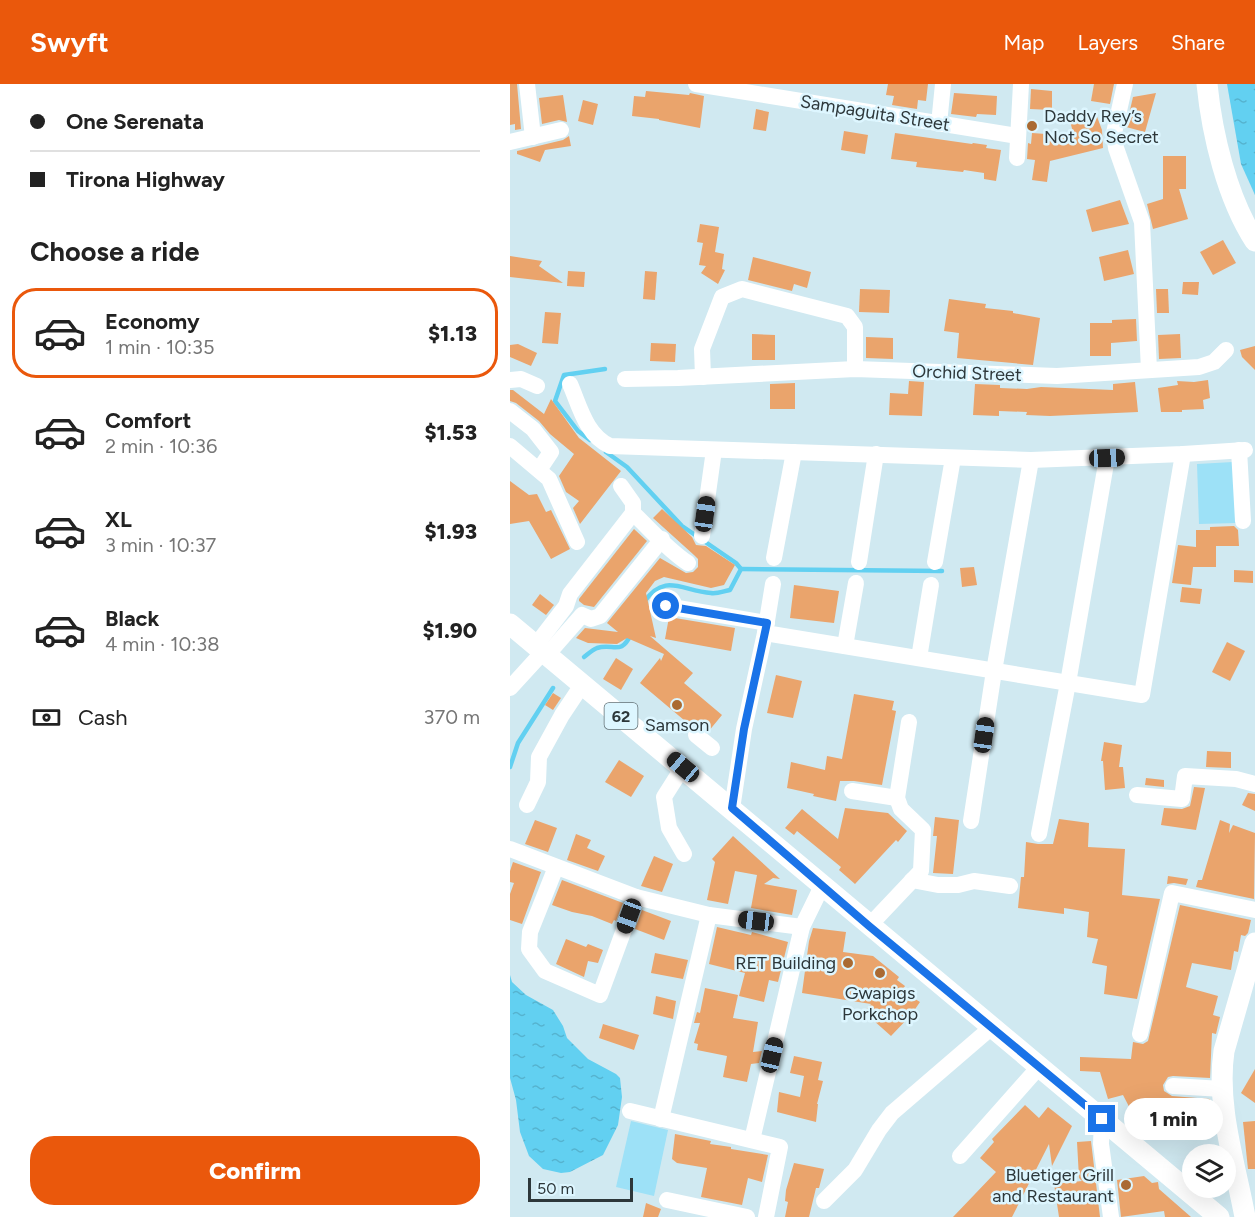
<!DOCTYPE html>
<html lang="en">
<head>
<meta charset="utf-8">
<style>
  :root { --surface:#fff; --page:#f2f2f2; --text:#222; --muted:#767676; --line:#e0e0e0; --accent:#ea580c }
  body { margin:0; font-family:Figtree,sans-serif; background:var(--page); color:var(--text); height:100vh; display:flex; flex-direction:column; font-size:22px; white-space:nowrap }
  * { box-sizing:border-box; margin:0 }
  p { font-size:20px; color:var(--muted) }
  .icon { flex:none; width:33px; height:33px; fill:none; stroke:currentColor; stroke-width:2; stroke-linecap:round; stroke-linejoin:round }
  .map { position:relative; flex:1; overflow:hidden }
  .details { display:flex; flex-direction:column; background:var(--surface); width:510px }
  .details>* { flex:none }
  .hud { display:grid; align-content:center; height:132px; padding:0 30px; background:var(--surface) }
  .controls { position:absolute; left:672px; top:1060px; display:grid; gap:12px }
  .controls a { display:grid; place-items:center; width:54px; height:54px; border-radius:50%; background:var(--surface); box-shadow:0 6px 24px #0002; font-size:30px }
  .scale { position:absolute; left:18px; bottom:15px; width:105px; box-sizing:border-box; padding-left:6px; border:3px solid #2d373a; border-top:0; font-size:16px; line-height:21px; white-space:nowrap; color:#2d373a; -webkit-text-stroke:4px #ddf6ff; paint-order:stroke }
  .end { position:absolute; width:27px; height:27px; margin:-14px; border:8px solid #1a73e8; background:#fff; box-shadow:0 0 0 3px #fff }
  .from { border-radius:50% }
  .bubble { position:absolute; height:42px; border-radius:21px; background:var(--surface); box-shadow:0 6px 24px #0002; font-size:20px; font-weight:800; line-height:42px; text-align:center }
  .car { position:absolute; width:18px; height:36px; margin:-18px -9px; border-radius:8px; box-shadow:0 0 4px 2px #0007; background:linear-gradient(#222 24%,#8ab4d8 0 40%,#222 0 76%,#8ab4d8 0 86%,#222 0) }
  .hud b { display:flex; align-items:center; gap:21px; height:57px; font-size:22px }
  .hud b+b { border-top:2px solid var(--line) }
  .hud i { width:15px; height:15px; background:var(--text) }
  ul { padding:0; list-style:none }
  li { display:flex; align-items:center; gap:18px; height:90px; margin:0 12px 9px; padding:0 18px; border:3px solid transparent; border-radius:24px }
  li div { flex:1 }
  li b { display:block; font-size:22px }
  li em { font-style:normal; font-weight:800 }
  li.selected { border-color:var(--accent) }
  li>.icon { width:54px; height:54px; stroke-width:1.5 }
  h2 { padding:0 30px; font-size:27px; line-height:72px }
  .pay { display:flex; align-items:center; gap:15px; height:66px; padding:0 30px; font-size:22px }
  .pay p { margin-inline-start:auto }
  .action { display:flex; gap:12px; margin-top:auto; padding:12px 30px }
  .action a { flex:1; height:69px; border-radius:24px; background:var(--accent); color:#fff; font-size:24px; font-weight:800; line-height:69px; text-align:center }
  header { display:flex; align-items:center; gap:36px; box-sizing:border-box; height:84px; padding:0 30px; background:var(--accent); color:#fff }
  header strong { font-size:28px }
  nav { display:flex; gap:33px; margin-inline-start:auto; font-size:21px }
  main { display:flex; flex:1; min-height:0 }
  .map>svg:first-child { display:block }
  .grass { fill:#9de1f7 }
  .water { fill:url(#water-ripples) }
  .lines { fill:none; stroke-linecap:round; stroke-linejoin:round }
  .stream { stroke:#62d0f1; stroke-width:4.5 }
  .building { fill:#eaa46c }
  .minor { stroke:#fff; stroke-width:16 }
  .major { stroke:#fff; stroke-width:21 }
  .route { stroke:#1a73e8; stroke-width:8 }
  .poi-dot { fill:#aa6a32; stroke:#ddf6ff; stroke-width:2 }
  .labels { text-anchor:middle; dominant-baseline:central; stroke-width:5; stroke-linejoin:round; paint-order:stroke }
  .shield { fill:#ddf6ff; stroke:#627075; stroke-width:1.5 }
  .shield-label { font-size:16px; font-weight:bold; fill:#2d373a }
  .street-label { font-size:18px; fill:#2d373a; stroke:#ddf6ff }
  .poi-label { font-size:18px; fill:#2d373a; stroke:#ddf6ff }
</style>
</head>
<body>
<header>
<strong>Swyft</strong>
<nav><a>Map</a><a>Layers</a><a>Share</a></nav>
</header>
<main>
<section class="details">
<div class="hud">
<b><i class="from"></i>One Serenata</b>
<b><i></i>Tirona Highway</b>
</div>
<h2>Choose a ride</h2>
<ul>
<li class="selected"><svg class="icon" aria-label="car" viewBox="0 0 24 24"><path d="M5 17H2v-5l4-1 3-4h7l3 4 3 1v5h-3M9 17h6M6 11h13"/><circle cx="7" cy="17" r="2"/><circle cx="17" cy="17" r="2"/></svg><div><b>Economy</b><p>1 min · 10:35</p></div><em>$1.13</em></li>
<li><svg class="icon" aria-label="car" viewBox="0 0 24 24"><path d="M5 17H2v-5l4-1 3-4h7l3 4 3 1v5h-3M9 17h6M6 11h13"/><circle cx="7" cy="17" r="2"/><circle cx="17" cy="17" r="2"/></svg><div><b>Comfort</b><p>2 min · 10:36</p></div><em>$1.53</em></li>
<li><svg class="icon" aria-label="car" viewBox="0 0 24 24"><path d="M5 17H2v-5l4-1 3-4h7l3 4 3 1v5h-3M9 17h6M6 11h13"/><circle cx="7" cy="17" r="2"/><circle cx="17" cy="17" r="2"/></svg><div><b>XL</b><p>3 min · 10:37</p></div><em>$1.93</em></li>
<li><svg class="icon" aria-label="car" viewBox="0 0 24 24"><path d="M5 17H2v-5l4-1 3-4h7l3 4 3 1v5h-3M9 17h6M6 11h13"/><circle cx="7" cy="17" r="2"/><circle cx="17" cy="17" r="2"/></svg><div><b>Black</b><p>4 min · 10:38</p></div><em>$1.90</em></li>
</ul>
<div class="pay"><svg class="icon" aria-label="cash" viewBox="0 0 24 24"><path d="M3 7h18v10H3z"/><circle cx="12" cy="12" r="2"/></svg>Cash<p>370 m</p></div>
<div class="action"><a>Confirm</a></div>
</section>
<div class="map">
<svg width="745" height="1133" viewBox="0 0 745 1133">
  <defs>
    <pattern id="water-ripples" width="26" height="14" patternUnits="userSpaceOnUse" patternTransform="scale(1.5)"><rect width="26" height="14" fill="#62d0f1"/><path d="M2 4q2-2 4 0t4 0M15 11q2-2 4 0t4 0" fill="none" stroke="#55b3cf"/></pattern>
  </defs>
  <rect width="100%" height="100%" fill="#d0e9f1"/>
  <!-- grass -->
  <g class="grass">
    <path d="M723,378L727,439L689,440L687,380Z"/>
    <path d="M121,1037L158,1046L144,1112L106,1103Z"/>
  </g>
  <!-- water -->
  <g class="water">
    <path d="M717,0H745V111L731,80Z"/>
    <path d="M0,891L2,898L16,911L43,926L53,942L57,954L78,975L106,990L110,994L112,1013L108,1041L93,1071L60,1088L51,1089L33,1085L19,1072L10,1048L6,1016L0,994Z"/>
  </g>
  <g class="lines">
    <!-- stream -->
    <g class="stream">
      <path d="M80,356L68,347L45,317L54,291L95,285"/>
      <path d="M96,368L117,383L172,442L226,479L231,485L220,506C214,507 207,510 201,509C172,507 155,488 134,518"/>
      <path d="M231,485L432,487"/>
      <path d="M74,573C78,570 82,566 87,564C104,559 111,572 121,550"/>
      <path d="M0,683L8,659L43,604"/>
    </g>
  </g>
  <!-- building -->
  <g class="building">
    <path d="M0,0H7L11,45L5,46V40L0,41Z"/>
    <path d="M378,0H418L416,17L408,16L407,25L382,21L384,12L376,11Z"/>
    <path d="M584,0H604L600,20L581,17Z"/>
    <path d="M521,5L542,7V26L520,25Z"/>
    <path d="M136,7L179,11L180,9L194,12L190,44L149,36V35L122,32L124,12L135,13Z"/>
    <path d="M444,9L487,12L486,31L467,30L466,33L441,30Z"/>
    <path d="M646,9L635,48L616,43L623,13Z"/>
    <path d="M53,11L57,38L49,36L32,40L29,14Z"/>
    <path d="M73,16L88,20L83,41L68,37Z"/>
    <path d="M246,25L259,28L256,47L243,45Z"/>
    <path d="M586,30L592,46L593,64L540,77L537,98L522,96L525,76L517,75L518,59L521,60L522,49L564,52L560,37Z"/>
    <path d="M334,47L358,51L355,70L331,66Z"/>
    <path d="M385,49L462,60L463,59L477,61L476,64L491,66L486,97L474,95V89L454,86L453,88L406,83L407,78L381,75Z"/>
    <path d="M59,52L61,62L35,66L30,78L7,70V67L53,56Z"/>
    <path d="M653,72H676V105H669L678,135L643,145L637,120L653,115Z"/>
    <path d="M610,116L619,140L582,148L576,126Z"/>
    <path d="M190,140L209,143L205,168L214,170L212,185L215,186L208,200L191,189L196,182L189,181L193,159L187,158Z"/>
    <path d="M713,156L726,179L703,191L690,168Z"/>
    <path d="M618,166L624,190L594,197L589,173Z"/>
    <path d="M0,172L32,177L29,182L53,199L0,193Z"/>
    <path d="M243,173L301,188L297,204L284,200L282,207L238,196Z"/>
    <path d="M58,187L75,188L74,203L57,202Z"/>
    <path d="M135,187L147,188L145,216L133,215Z"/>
    <path d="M673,198H689L688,211L672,210Z"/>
    <path d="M350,205L380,206L379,229L349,228Z"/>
    <path d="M646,205H658L659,229H647Z"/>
    <path d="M439,215L476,220L475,224L503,227V229L530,234L523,281L447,274L449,249L434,247Z"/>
    <path d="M35,228L51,229L48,260L32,259Z"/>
    <path d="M626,235L627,257L601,259V272H580V239H602V236Z"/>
    <path d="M242,250L265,251V276H242Z"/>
    <path d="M670,250L671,274L649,275L648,251Z"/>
    <path d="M356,253L383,254V275L356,274Z"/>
    <path d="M141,259L166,260L165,278L140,277Z"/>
    <path d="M8,260L27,269L21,282L0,273V261Z"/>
    <path d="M745,262V286L732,273L730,266Z"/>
    <path d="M698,296L700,314L693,316L694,325L672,326V328H651L648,304L668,301L667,297L684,298Z"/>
    <path d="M399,297L414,298L412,332L379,331L380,309L398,310Z"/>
    <path d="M625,298L628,328L540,332L516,331L517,328L489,327V332L463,331L465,300L490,301V304L517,305L531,303L603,306V300Z"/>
    <path d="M285,299V325H260V300Z"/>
    <path d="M0,306H3L34,330L41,315L69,354L111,387L70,440L63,424L69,417L56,408L49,392L64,370L40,350L29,337L6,319L0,317Z"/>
    <path d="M0,397L19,411L27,410L36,428L41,426L60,465L41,475L19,437L0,440Z"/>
    <path d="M152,425L182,453L186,461L196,462L225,481L214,501L201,504L154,493L145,497L136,509L146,554L140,552L183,589L174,599L212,631L198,648L188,641L181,642L130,599L150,574L151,577L154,570L117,554L107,560L78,559L66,554L75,544L108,548L97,539L150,474L176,489L183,488L188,483V475L184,471L143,434Z"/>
    <path d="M724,442L728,446L729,462H706V483H683L681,501L662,499L668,461L686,463V446H700V443Z"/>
    <path d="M124,445L137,457L84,523L74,521L69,517V515Z"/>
    <path d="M464,483L467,501L452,503L450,484Z"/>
    <path d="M724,486L743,487V499L724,498Z"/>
    <path d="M284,501L329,507L324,539L280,534Z"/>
    <path d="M672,503L692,505L690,520L670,518Z"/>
    <path d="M30,510L44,521L36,531L22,521Z"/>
    <path d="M159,533L225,544L221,567L155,555Z"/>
    <path d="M717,558L735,567L720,597L702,588Z"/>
    <path d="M106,574L123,585L111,606L93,595Z"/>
    <path d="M266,591L292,597L283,634L257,629Z"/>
    <path d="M43,609L51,614L43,626L35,621Z"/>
    <path d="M344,610L384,617L382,626L386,627L372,701L344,697H330L326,717L303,712L304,710L277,704L281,678L315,686L317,672L332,675Z"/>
    <path d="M594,658L612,661L609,683H613L615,704L595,706L593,677H591Z"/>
    <path d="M697,667L721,668V684L696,683Z"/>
    <path d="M109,676L134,692L121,713L95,698Z"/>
    <path d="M636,694L654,696V703L635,701Z"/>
    <path d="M684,703L695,704L686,746L651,741L654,724L672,725L680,722Z"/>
    <path d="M738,709L745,710V727L732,721Z"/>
    <path d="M335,724L378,729L397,747L388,758L386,756L345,800L329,786L331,783L287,747L284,751L275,744L292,725L328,755Z"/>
    <path d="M425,733L449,736L443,790L423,789L427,752H423Z"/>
    <path d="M549,735L579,739L578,763L615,765L612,811L650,815L627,915L594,910L597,882L582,879L588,855L577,853L579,828L554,824V830L508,824L511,793H514L516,758L528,760H543Z"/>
    <path d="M25,736L47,744L38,768L15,760Z"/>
    <path d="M710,736L720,740L719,749L723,741L745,749L744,815L686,803L688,796H692Z"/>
    <path d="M66,750L81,756L77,764L95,772L88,787L57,776Z"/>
    <path d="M223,752L270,795L263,794L254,800L287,806L282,831L241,824L247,791L225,787L218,820L197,816L205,778L202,775Z"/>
    <path d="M144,772L163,780L152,808L131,802Z"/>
    <path d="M3,778L31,788L12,840L0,836V810L4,799L0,798V787Z"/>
    <path d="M658,792L678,795L676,801L664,799L657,800Z"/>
    <path d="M52,796L113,819L106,837L104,836L102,840L82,832L62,828L42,821Z"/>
    <path d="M670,821L741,836L738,849L735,852L731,851L728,868L724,867L721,886L682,879L676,903L708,912L703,931L710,933L706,950L702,949L700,994L663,992L658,993L653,1001L654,1007L662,1012L700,1015L701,1027L641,1030V1032L627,1038L613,1011L598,1015L590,988L570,987V973L621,975L623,958L633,960L638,957Z"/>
    <path d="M132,826L161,837L154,856L125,845Z"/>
    <path d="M207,843L241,851L242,848L278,858L268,898L259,896L254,918L229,912L235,889L199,880Z"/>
    <path d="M303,844L336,848L333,868L363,872L389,893L387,896L395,902L392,907L410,918L401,931L381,952L354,928L361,920L292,909L299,857Z"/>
    <path d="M56,855L76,863L78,860L93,866L88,879L78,877L74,893L46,880Z"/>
    <path d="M145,869L178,876L173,895L141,889Z"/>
    <path d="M195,904L228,911L223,934L248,938L243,968L252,967L249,979L241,980L237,998L213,993L217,972L187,966L188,960L184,959L190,939H184L187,928L190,929Z"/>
    <path d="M146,912L166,917L163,935L143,930Z"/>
    <path d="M93,940L129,951L124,966L89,954Z"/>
    <path d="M284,972L312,978L308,996L313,997L307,1020H308L306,1038L267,1028L269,1008L290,1013L294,992L280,989Z"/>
    <path d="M745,985V1019L731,1009Z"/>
    <path d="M515,1021L529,1034L538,1023L562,1042L542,1082L539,1060L502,1133H443L486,1088L470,1074L484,1058L482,1055Z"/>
    <path d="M745,1037V1085H738L733,1038Z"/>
    <path d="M165,1050L201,1057L200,1060L221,1063V1065L258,1071L252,1098L238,1094L232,1121L191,1113L197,1084L167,1079L162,1075Z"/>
    <path d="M581,1057L590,1133H549L544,1100L572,1097L569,1094L567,1058Z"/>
    <path d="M284,1079L314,1085L309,1104H306L299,1133H275L278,1118L275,1117L276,1106Z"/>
    <path d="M634,1092L642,1099L648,1098L649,1105L681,1133H655L654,1127L611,1133L607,1096Z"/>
    <path d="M136,1119L151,1125L148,1133H133Z"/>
  </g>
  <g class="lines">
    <!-- minor -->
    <g class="minor">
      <path d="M17,0L23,53"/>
      <path d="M186,0L508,52"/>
      <path d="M615,0L604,49L606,64L632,138L639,286"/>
      <path d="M429,40L433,0"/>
      <path d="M0,58L51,46"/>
      <path d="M507,74L511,0"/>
      <path d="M193,293L192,265L212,213L232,205L337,232L345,243V285"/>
      <path d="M115,295L168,294L345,285L547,292L689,283L704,278L716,266"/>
      <path d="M0,296L11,295L27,302"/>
      <path d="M60,300C70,323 76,351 100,362L521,376L673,370L735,366"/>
      <path d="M0,327L23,345L41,368L29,386"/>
      <path d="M0,362L39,395L67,458"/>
      <path d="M729,366L733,437"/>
      <path d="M123,429C141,446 158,466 178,479"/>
      <path d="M192,452L204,366"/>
      <path d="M264,474L284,368"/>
      <path d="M349,478L366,370"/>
      <path d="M425,478L443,374"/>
      <path d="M156,522L257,539"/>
      <path d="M255,549L632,611L673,370"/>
      <path d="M26,561L56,522L60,510L123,429V419L111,402"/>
      <path d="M335,562L346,499"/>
      <path d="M37,571L72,531L81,535L90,532L152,455"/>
      <path d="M409,574L421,501"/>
      <path d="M0,604L33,568"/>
      <path d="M186,651L202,664"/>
      <path d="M173,683L154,713L159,744L174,770"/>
      <path d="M342,707L387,714"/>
      <path d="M627,711L672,715L675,692L726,695L745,700"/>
      <path d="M17,721L28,698L29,673L52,631L72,601"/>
      <path d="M222,725L234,645L255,549L263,500"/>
      <path d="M461,737L484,587L521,376"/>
      <path d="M529,750L558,599L597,374"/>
      <path d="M0,765L126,813L199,831L292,843"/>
      <path d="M46,783L20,848L19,865L35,887L90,911L126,813"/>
      <path d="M402,796L428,801H448L464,797L500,802"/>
      <path d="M359,842L411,787L413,746L391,725L387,714L399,638"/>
      <path d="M630,950L662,809L745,826"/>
      <path d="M663,1002L712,1005"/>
      <path d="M120,1027L270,1063L256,1133"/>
      <path d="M151,1035L199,831"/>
      <path d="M592,1035L591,1060L601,1133"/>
      <path d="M242,1056L292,843L312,802"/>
      <path d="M450,1072L529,983"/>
      <path d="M157,1116L237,1133"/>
      <path d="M314,1117L345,1086L369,1046L382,1029L482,943"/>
    </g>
    <!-- major -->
    <g class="major">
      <path d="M697,0C702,50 717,114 745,157"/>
      <path d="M0,540L709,1133"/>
      <path d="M735,1133C725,1079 706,1022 714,967L745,859"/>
    </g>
  </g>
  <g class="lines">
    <!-- route -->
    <path class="route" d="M156,522L257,539L234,645L222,724L359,842L592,1035"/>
  </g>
  <!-- markers -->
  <g class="poi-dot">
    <circle cx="522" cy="42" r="6"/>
    <circle cx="167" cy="621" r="6"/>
    <circle cx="338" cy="879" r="6"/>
    <circle cx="370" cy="889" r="6"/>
    <circle cx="616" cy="1101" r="6"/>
  </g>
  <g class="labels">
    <!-- shield labels -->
    <rect class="shield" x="94.5" y="619" width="33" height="26" rx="4.5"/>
    <g class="shield-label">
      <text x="111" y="632">62</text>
    </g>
    <!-- street labels -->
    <g class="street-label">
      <text transform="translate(365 29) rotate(9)">Sampaguita Street</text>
      <text transform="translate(457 289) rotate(2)">Orchid Street</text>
    </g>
    <!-- poi labels -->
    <g class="poi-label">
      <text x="534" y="32" text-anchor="start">Daddy Rey’s<tspan x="534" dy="21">Not So Secret</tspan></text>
      <text x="167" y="641">Samson</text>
      <text x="326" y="879" text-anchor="end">RET Building</text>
      <text x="370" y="909">Gwapigs<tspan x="370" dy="21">Porkchop</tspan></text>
      <text x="604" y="1091" text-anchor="end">Bluetiger Grill<tspan x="604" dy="21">and Restaurant</tspan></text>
    </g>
  </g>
</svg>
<div class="controls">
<a><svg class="icon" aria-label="layers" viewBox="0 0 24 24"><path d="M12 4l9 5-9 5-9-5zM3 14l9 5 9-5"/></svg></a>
</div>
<div class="scale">50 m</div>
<i class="end from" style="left:156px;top:522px"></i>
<i class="end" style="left:592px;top:1035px"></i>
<div class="bubble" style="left:614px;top:1014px;width:99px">1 min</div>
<i class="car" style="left:597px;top:374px;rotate:88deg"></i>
<i class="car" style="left:195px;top:430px;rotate:8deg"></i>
<i class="car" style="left:474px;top:651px;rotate:8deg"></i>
<i class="car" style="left:173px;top:683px;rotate:310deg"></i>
<i class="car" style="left:119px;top:832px;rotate:200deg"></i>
<i class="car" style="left:246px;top:837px;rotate:277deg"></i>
<i class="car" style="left:262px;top:971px;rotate:13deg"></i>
</div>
</main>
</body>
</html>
